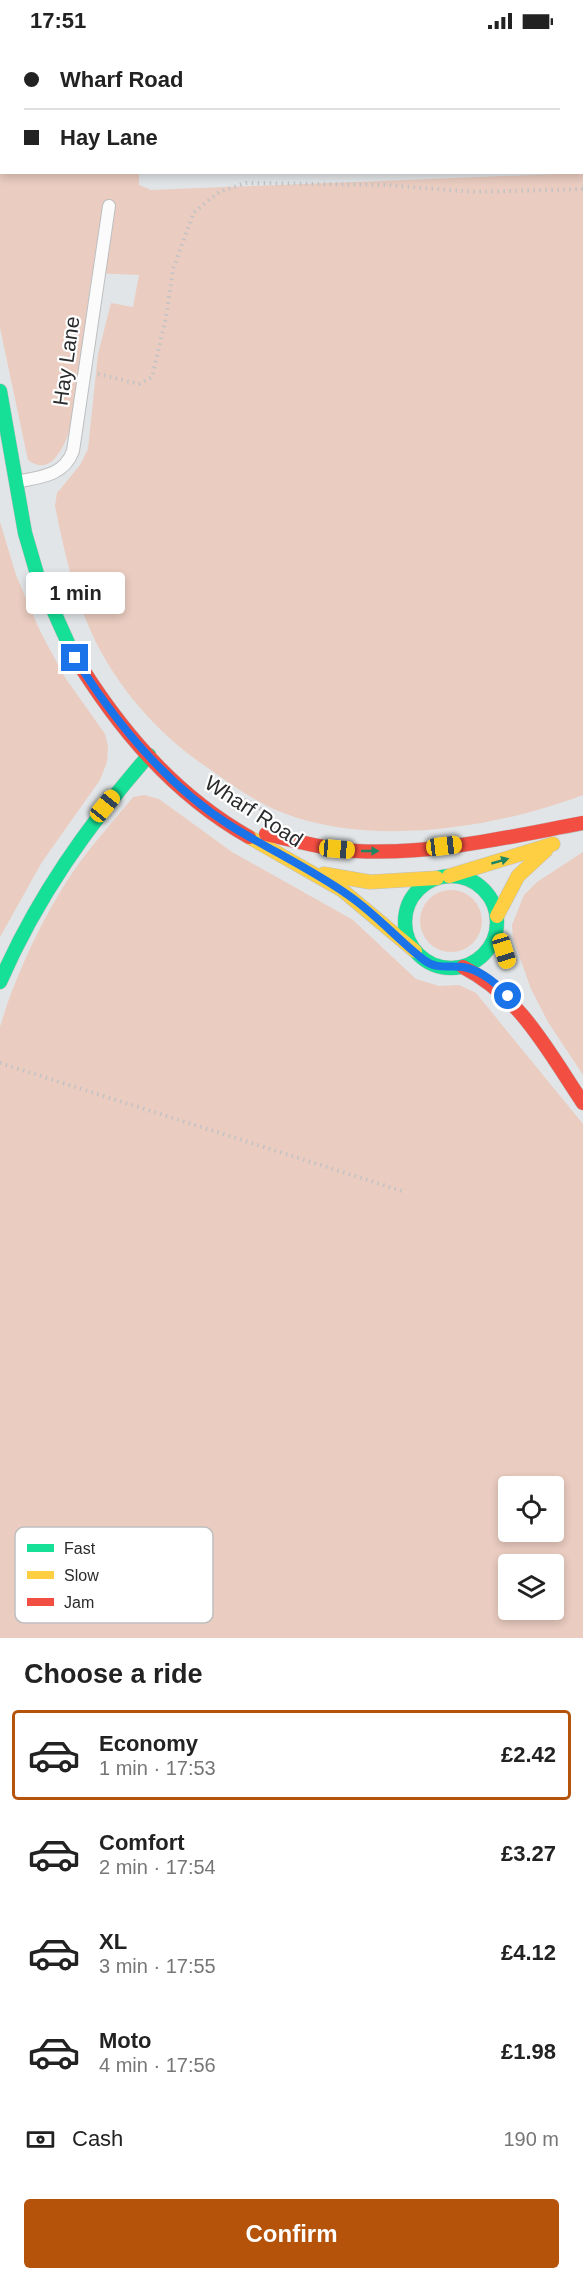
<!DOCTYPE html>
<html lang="en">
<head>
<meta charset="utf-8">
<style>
  :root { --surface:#fff; --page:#f6f6f6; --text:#222; --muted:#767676; --line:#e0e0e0; --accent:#b45309 }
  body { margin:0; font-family:Helvetica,sans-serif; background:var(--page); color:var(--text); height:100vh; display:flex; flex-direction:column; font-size:22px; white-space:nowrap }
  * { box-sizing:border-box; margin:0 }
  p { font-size:20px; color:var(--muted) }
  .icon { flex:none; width:33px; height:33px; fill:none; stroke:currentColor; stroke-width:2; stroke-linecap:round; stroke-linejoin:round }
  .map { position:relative; height:1596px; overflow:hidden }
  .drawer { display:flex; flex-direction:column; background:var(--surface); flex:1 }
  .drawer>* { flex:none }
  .banner { position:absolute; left:0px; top:0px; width:584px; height:132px; box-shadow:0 3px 9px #0003; display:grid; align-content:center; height:132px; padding:0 24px; background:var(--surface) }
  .controls { position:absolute; left:498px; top:1434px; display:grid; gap:12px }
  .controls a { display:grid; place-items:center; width:66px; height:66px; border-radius:6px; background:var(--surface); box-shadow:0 3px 9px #0003; font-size:30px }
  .end { position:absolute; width:27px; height:27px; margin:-14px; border:8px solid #1a73e8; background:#fff; box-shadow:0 0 0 3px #fff }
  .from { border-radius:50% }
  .bubble { position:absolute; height:42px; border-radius:6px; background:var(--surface); box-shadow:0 3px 9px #0003; font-size:20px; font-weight:800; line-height:42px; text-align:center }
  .car { position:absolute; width:18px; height:36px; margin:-18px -9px; border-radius:8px; box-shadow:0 0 4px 2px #0007; background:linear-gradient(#f5c518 24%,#345 0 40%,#f5c518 0 76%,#345 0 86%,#f5c518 0) }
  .banner b { display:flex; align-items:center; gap:21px; height:57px; font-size:22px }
  .banner b+b { border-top:2px solid var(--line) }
  .banner i { width:15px; height:15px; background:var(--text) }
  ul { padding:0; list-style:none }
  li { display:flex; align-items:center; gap:18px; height:90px; margin:0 12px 9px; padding:0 12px; border:3px solid transparent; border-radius:6px }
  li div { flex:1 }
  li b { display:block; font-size:22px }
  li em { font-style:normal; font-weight:800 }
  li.current { border-color:var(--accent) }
  li>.icon { width:54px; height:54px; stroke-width:1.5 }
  h2 { padding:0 24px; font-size:27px; line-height:72px }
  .pay { display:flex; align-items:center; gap:15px; height:66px; padding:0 24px; font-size:22px }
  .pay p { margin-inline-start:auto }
  .cta { display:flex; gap:12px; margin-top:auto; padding:12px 24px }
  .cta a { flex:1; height:69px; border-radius:6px; background:var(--accent); color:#fff; font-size:24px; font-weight:800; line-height:69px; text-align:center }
  .status { display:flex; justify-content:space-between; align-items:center; height:42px; padding:0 30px; background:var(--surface); direction:ltr }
  .status svg { height:16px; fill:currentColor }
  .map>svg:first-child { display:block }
  .green { fill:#eaccc0; fill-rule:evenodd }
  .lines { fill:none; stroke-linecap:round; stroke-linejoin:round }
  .stream { stroke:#aad1ee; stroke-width:6 }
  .lane-casing { stroke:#bcbebf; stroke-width:14 }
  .fast-casing { stroke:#bcbebf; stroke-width:15 }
  .slow-casing { stroke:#bcbebf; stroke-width:15 }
  .jam-casing { stroke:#bcbebf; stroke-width:15 }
  .path { stroke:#c3c3c4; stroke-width:4; stroke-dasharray:1.5 4.5; stroke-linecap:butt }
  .lane { stroke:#fbfbfb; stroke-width:12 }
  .fast { stroke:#16e098; stroke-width:14 }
  .slow { stroke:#ffcf43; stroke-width:14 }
  .jam { stroke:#f24e42; stroke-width:14 }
  .rail-casing { stroke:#cecfd0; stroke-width:7 }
  .rail { stroke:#fff; stroke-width:4.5; stroke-dasharray:14; stroke-linecap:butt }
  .oneway { fill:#208662 }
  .route { stroke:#1a73e8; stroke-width:8 }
  .labels { text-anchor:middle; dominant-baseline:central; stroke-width:4.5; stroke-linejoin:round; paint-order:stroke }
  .street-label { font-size:21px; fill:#2a2b2c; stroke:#fff }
  .key { fill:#fff; stroke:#bfbfc0; stroke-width:1.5 }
  .key-label { font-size:16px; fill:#2a2b2c }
</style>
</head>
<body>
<div class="status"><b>17:51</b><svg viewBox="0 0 49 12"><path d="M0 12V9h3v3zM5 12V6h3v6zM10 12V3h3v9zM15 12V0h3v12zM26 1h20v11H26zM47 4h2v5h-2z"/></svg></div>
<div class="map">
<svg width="583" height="1596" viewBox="0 0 583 1596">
  <rect width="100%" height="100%" fill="#e2e5e7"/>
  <!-- green -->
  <g class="green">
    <path d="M0,0H583V76L582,2H2V71Z"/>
    <path d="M0,119L2,130L139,131V143L151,148L583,131V753C496,786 375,805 286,772C258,762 232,743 208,726C160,694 118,647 93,594C74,553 64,509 55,464L57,451L80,423L88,407L98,312L111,261L133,265L139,233L92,231L71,385C64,404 52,436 28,418L0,286Z"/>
    <path d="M0,480L16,533L40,589L64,634L105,692L108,704L107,720L100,738L42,820L0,895Z"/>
    <path d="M144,753L159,757L232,810L353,878L416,937L439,944L459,943L476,951L583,1082V1596H0V985C16,931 47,865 80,820C97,797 115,777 133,755ZM508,1444H554V1490H508ZM508,1522H554V1568H508Z"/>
    <path d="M583,810V1033L548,980L531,947L513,896L512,883L524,853L537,840Z"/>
    <circle cx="451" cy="879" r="31"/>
  </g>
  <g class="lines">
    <!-- stream -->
    <g class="stream">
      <path d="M0,65H2"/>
      <path d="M582,76H583"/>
    </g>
    <!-- lane casing -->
    <g class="lane-casing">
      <g id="lane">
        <path d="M152,2L153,0"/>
        <path d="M16,440C40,435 64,434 73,409L109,164"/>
      </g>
    </g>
    <!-- fast casing -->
    <g class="fast-casing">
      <g id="fast">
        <path d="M0,349L25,491L37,532L73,612"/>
        <circle cx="451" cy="880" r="46"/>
        <path d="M0,940C37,855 88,783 149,713"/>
      </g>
    </g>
    <!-- slow casing -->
    <g class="slow-casing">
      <g id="slow">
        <path d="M249,795L342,848L415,909"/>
        <path d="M324,832L370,840L437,836"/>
        <path d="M449,834L553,802"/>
        <path d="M497,874L518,834L546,808"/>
      </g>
    </g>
    <!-- jam casing -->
    <g class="jam-casing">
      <g id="jam">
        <path d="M73,612C118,686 173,752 249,795"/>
        <path d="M266,792C296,799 325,807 356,809C433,813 508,795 583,781"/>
        <path d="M463,925C521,955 548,1009 583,1061"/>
      </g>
    </g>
    <!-- path -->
    <g class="path">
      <path d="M98,332L139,342L152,335L166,275L173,227L194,170L219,150L246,141L385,143L475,150L583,147"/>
      <path d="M228,749L261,767"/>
      <path d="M0,1021L402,1149"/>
    </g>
    <!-- lane -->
    <use href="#lane" class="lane"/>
    <!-- fast -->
    <use href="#fast" class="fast"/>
    <!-- slow -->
    <use href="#slow" class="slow"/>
    <!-- jam -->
    <use href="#jam" class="jam"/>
    <!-- rail casing -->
    <g class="rail-casing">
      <g id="rail">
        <path d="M0,95H2"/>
        <path d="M582,97H583"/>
        <path d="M0,106H2"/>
        <path d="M582,108H583"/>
      </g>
    </g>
    <!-- rail -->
    <use href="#rail" class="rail"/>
  </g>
  <!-- one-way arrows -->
  <defs><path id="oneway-solid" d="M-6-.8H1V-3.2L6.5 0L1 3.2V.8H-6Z" transform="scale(1.5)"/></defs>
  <g class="oneway">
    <use href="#oneway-solid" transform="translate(370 809)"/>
    <use href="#oneway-solid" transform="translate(500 819) rotate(-16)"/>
  </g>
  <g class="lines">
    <!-- route -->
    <path class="route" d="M75,616C115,680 166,743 231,784C270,808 311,827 348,853C376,872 398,898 424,918C437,928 449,923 463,925C480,928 497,942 508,954"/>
  </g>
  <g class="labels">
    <!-- street labels -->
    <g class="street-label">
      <text transform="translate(66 319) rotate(-82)">Hay Lane</text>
      <text transform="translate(254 769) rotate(33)">Wharf Road</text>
    </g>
  </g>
  <!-- legend -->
  <rect x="15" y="1485" width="198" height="96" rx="9" class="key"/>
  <rect x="27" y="1502" width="27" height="8" fill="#16e098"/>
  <rect x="27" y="1529" width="27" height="8" fill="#ffcf43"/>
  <rect x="27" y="1556" width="27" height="8" fill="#f24e42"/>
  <g class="key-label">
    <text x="64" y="1512">Fast</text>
    <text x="64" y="1539">Slow</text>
    <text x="64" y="1566">Jam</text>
  </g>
</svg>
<div class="controls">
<a><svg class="icon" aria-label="locate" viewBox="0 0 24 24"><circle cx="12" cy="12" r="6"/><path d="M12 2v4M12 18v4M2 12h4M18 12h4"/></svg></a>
<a><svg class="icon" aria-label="layers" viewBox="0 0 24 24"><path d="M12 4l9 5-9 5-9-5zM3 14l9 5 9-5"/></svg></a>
</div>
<i class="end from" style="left:508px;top:954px"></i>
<i class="end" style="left:75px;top:616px"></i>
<div class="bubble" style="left:26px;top:530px;width:99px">1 min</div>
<i class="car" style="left:105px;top:764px;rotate:39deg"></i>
<i class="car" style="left:444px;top:804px;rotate:83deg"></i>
<i class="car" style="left:337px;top:807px;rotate:95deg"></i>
<i class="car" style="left:504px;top:909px;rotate:163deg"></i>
<div class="banner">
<b><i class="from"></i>Wharf Road</b>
<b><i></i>Hay Lane</b>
</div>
</div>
<section class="drawer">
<h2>Choose a ride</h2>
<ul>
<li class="current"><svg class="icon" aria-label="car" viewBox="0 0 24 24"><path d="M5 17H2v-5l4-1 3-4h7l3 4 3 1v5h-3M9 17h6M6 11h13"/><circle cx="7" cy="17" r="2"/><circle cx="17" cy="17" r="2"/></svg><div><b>Economy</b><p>1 min · 17:53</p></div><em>£2.42</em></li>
<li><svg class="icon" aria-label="car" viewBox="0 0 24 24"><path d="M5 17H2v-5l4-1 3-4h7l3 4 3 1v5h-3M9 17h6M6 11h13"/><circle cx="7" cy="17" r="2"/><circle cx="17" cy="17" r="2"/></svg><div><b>Comfort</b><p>2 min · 17:54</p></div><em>£3.27</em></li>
<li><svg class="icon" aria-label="car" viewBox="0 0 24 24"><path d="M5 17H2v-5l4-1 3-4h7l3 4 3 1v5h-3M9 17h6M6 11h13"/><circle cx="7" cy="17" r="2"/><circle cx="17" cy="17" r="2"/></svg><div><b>XL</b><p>3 min · 17:55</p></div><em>£4.12</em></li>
<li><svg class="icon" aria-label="car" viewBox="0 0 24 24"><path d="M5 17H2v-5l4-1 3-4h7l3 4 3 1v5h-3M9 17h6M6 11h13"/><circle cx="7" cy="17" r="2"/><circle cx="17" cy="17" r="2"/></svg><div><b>Moto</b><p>4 min · 17:56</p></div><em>£1.98</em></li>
</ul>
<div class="pay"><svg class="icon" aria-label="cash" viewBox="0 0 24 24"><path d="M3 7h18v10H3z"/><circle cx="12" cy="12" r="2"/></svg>Cash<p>190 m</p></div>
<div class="cta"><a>Confirm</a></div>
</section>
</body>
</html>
